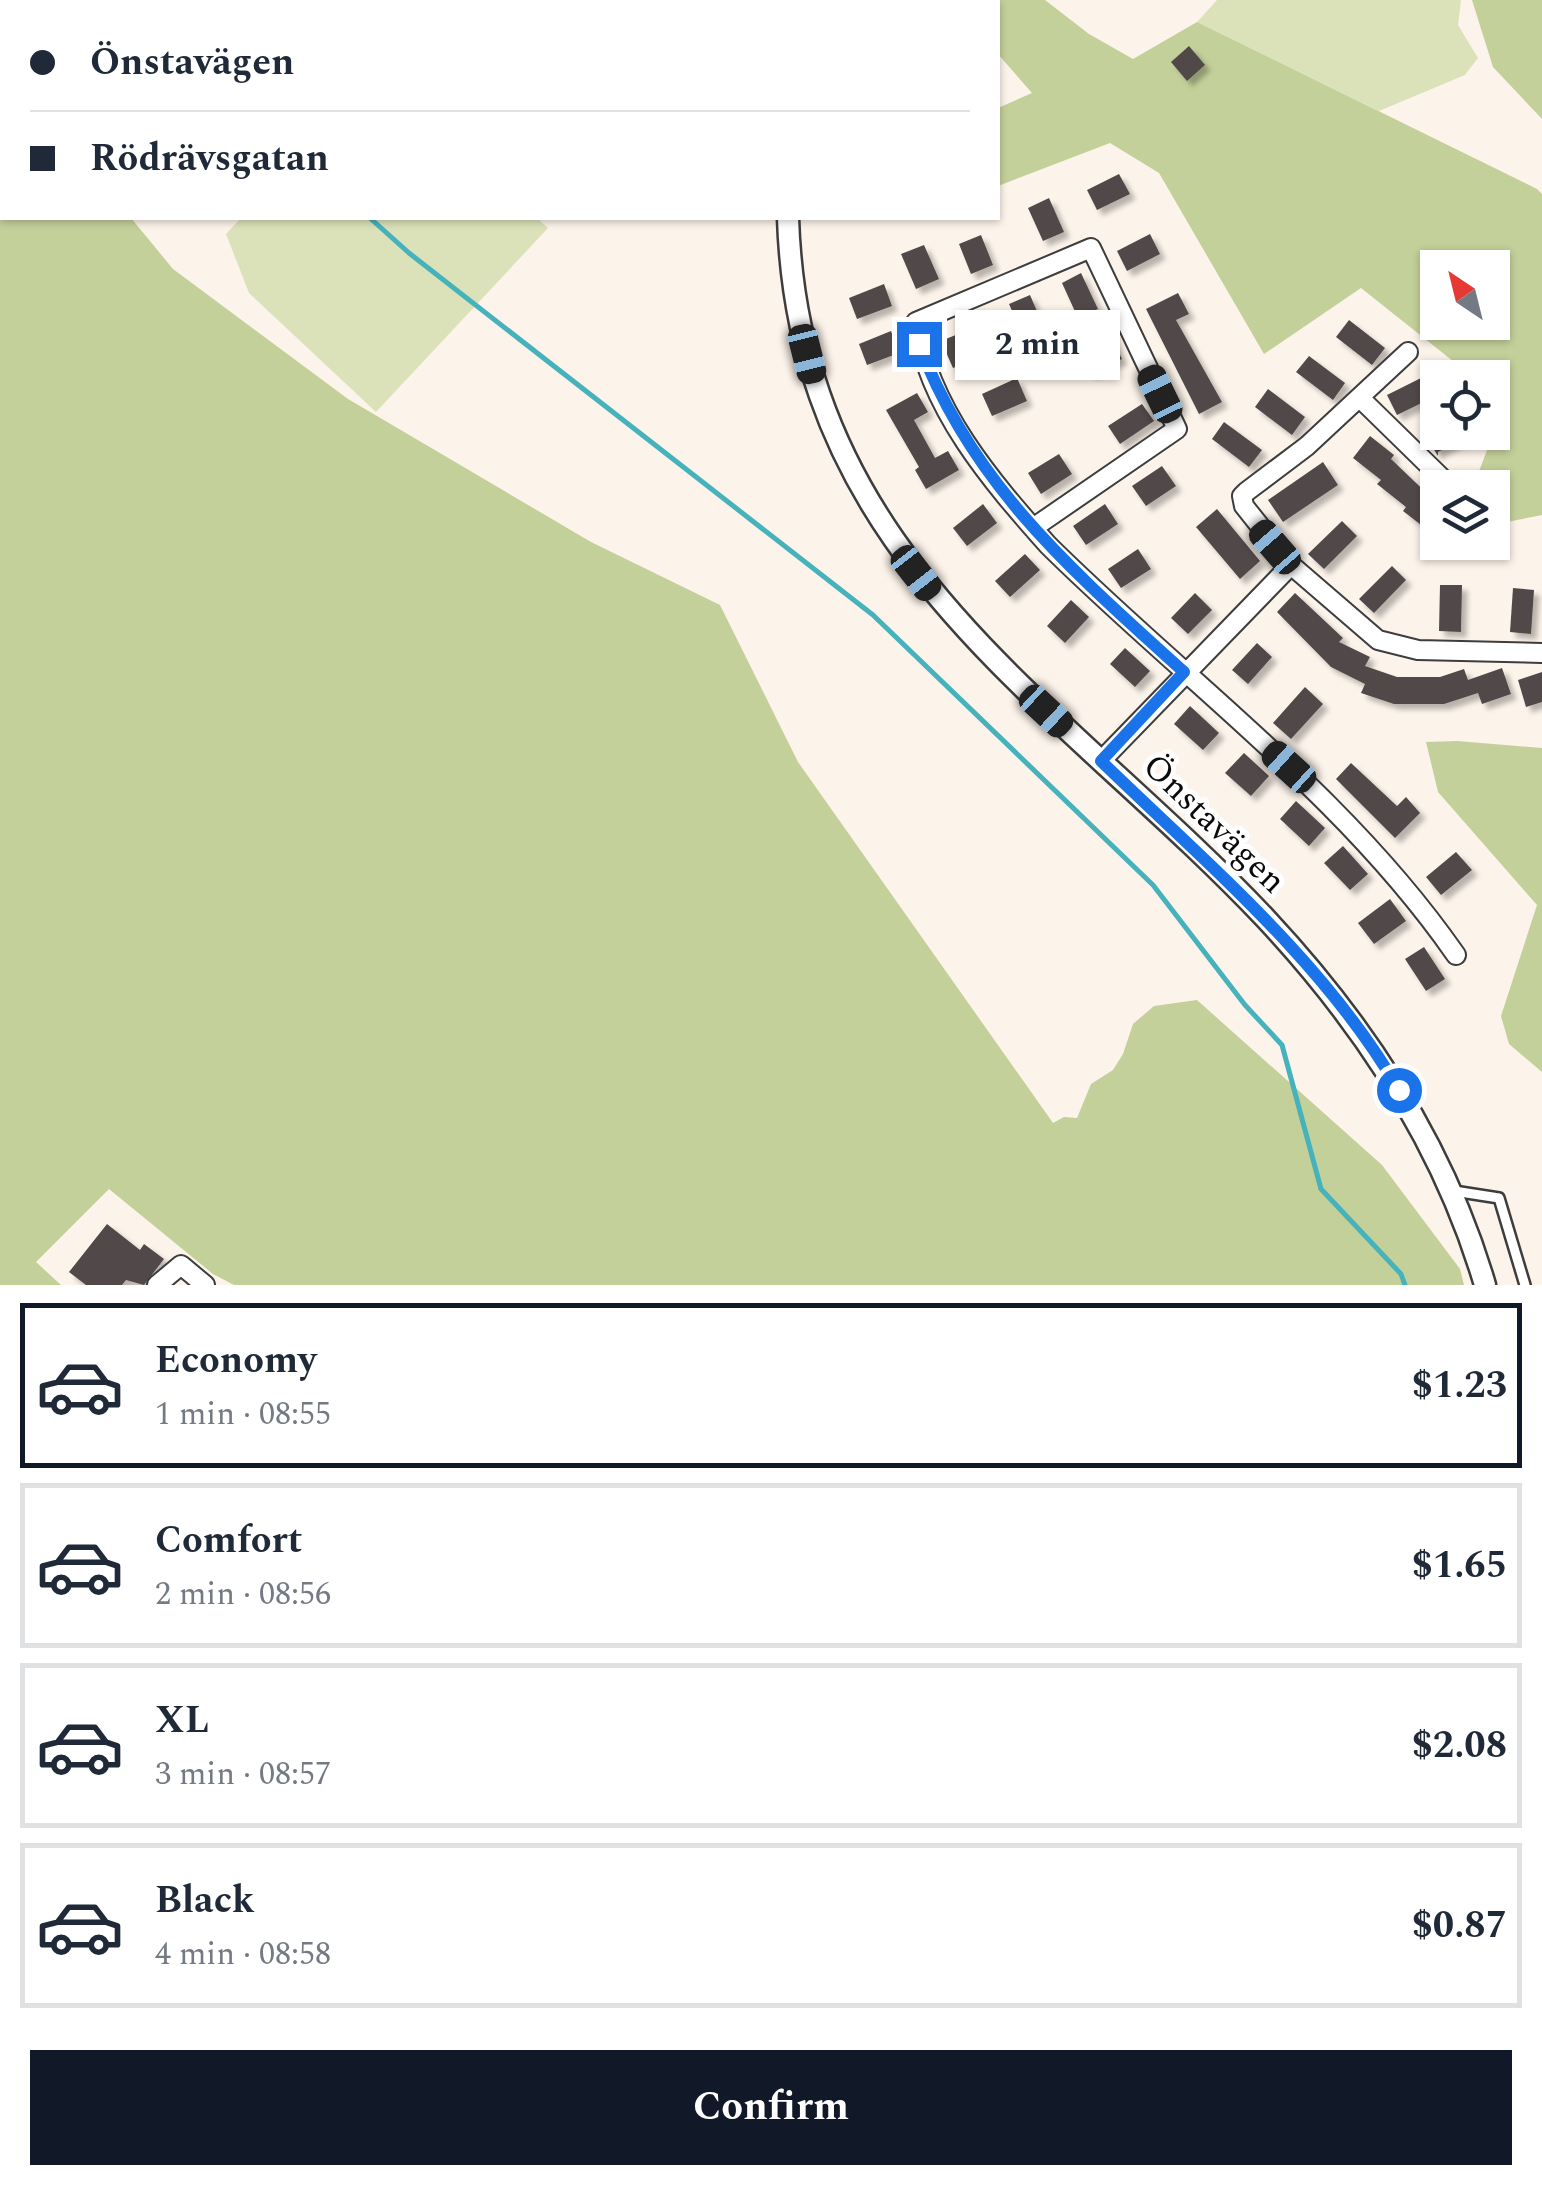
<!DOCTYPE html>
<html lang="en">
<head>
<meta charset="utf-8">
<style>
  :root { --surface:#fff; --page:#f6f6f7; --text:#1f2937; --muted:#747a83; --line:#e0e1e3; --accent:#111827 }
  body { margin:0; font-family:Spectral,serif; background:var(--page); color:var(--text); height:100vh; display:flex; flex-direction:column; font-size:38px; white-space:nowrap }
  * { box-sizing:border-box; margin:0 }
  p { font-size:32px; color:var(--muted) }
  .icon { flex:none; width:55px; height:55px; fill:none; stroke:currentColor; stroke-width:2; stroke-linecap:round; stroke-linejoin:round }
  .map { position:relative; height:1285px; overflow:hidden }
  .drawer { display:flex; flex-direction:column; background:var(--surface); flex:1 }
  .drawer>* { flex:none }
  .guide { position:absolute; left:0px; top:0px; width:1000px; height:220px; box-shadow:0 2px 8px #0004; display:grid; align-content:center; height:220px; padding:0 30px; background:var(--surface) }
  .needle { width:65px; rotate:325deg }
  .tools { position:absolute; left:1420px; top:250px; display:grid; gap:20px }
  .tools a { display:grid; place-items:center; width:90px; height:90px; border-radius:0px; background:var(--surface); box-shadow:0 2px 8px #0004; font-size:50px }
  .end { position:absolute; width:45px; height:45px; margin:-22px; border:12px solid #1a73e8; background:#fff; box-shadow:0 0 0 5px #fff }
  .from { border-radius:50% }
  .bubble { position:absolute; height:70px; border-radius:0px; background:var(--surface); box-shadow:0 2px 8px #0004; font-size:32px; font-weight:700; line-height:70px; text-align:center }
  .car { position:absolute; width:30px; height:60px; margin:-30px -15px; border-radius:12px; box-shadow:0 0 8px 2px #0007; background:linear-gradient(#222 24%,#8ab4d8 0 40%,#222 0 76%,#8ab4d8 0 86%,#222 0) }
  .guide b { display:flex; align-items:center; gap:35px; height:95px; font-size:38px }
  .guide b+b { border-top:2px solid var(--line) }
  .guide i { width:25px; height:25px; background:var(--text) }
  ul { padding:18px 0 0; list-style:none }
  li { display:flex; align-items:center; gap:30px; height:165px; margin:0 20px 15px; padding:0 10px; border:5px solid var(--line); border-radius:0px }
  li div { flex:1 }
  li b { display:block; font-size:38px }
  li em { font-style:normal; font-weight:700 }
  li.selected { border-color:var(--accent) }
  li>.icon { width:90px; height:90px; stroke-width:1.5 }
  .primary-button { display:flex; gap:20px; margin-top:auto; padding:20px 30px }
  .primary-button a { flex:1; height:115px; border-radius:0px; background:var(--accent); color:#fff; font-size:40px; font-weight:700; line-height:115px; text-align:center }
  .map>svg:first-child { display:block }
  .green { fill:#dbe2b9 }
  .forest { fill:#c4d09a; fill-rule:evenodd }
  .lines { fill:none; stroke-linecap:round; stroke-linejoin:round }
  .stream { stroke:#46b2bb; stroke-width:5 }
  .building { fill:#514948; filter:url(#shadow) }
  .service-casing { stroke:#3d3d3d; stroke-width:14 }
  .minor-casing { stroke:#3d3d3d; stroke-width:22 }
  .tertiary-casing { stroke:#3d3d3d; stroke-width:25 }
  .service { stroke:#fff; stroke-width:9 }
  .minor { stroke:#fff; stroke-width:18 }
  .tertiary { stroke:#fff; stroke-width:20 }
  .route { stroke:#1a73e8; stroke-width:12 }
  .labels { text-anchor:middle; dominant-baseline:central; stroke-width:10; stroke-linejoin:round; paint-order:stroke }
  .street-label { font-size:35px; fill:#0a0a0a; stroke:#fff }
</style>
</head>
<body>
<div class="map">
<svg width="1542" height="1285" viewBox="0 0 1542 1285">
  <defs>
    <filter id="shadow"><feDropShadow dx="5.5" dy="5.5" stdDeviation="2.5" flood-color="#0004"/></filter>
  </defs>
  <rect width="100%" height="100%" fill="#fcf3ea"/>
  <!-- green -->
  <g class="green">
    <path d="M1217,0H1461L1458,25L1478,58L1465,75L1379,111L1197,22Z"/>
    <path d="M241,218H537L548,228L376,412L249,293L226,234Z"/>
  </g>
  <!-- forest -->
  <g class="forest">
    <path d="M950,0H1045L1089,34L1133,59L1197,22L1537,189L1542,194V515L1502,523L1493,511L1492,488L1473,487L1505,403L1493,393L1492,378L1473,377L1361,288L1264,354L1159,173L1110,143L998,186V108L1032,93L998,54V2ZM1438,268H1492V322H1438Z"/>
    <path d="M1472,0H1542V119L1493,67Z"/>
    <path d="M0,72L2,218H131L173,269L348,399L591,542L720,605L798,762L1053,1123L1064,1117L1077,1118L1091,1084L1113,1070L1123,1054L1133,1024L1154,1006L1197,1000L1382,1165L1460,1269L1464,1285H234L213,1274L109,1189L36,1262L61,1285H0Z"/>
    <path d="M1457,741L1542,748V1072L1509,1044L1501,1016L1537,905L1438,792L1426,742Z"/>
  </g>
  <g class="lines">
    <!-- stream -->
    <g class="stream">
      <path d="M191,0L192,2"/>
      <path d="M370,218L409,253L873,615L1153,885L1245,1005L1282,1045L1321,1189L1401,1274L1405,1285"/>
    </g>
  </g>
  <!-- building -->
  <g class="building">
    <path d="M1189,46L1205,65L1187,81L1171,62Z"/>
    <path d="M1119,174L1130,194L1097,210L1087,190Z"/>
    <path d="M1049,198L1064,232L1043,241L1028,208Z"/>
    <path d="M1150,234L1160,254L1127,271L1117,251Z"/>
    <path d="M981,235L993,265L971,274L959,244Z"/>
    <path d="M924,245L939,279L916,289L901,254Z"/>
    <path d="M1081,273L1098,309L1078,318L1062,283Z"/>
    <path d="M884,284L892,306L857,319L849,298Z"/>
    <path d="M1178,293L1189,314L1176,320L1222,402L1199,414L1146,309Z"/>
    <path d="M1030,295L1046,332L1025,341L1009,304Z"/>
    <path d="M1349,320L1385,348L1372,365L1336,337Z"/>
    <path d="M891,331L899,353L867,365L859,344Z"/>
    <path d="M963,332L974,359L953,368L941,341Z"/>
    <path d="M1112,338L1122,359L1091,374L1081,353Z"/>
    <path d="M1309,356L1345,383L1333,400L1296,372Z"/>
    <path d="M1429,374L1438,395L1397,415L1387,395Z"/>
    <path d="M1017,378L1027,401L992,416L982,394Z"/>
    <path d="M1268,389L1305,417L1292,435L1255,407Z"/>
    <path d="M917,393L928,412L914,420L935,458L948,451L959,470L926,489L915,470L919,467L886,410Z"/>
    <path d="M1142,404L1154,421L1120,444L1108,426Z"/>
    <path d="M1224,422L1262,450L1249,467L1212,439Z"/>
    <path d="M1438,426V432H1478L1438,452V456L1423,432Z"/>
    <path d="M1370,436L1394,455L1391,459L1438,504V538L1403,511L1406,507L1377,484L1381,480L1353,458Z"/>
    <path d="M1059,454L1072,474L1041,494L1028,473Z"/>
    <path d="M1323,462L1338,485L1283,522L1268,500Z"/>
    <path d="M1162,466L1176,486L1146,506L1132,486Z"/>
    <path d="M983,504L997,523L967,546L953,528Z"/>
    <path d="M1105,504L1118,524L1086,545L1073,526Z"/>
    <path d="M1217,509L1260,561L1240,579L1196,527Z"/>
    <path d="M1342,521L1357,536L1324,569L1308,554Z"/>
    <path d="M1138,549L1151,569L1121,588L1108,569Z"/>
    <path d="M1025,554L1040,570L1010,597L995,581Z"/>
    <path d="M1392,566L1406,580L1374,613L1359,599Z"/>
    <path d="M1440,585H1462L1461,632L1439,631Z"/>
    <path d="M1513,588L1534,590L1531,634L1510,632Z"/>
    <path d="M1195,593L1212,610L1188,634L1171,618Z"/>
    <path d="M1295,593L1343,638L1339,642L1370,657L1365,666L1397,677H1440L1464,669L1468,680L1502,668L1511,694L1482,704L1478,693L1444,704H1394L1361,693L1365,684L1331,667L1277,612Z"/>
    <path d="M1071,600L1089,617L1065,643L1047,626Z"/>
    <path d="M1257,643L1272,657L1248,684L1232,670Z"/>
    <path d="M1125,648L1150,671L1135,687L1110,664Z"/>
    <path d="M1542,672V702L1526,707L1518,680Z"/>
    <path d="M1305,687L1323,704L1291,739L1273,723Z"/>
    <path d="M1190,706L1219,733L1203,750L1174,724Z"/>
    <path d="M1244,753L1269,776L1251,796L1225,773Z"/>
    <path d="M1351,763L1397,806L1406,797L1420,813L1395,838L1336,779Z"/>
    <path d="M1296,801L1325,828L1309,846L1280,819Z"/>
    <path d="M1343,846L1368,874L1350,890L1324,863Z"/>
    <path d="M1456,852L1472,870L1441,895L1426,877Z"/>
    <path d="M1390,899L1406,921L1374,944L1358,923Z"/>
    <path d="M1424,947L1445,979L1426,991L1405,959Z"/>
    <path d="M107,1224L140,1250L144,1244L164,1259L144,1285L126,1280L122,1285H86L69,1272Z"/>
  </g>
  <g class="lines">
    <!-- service casing -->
    <g class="service-casing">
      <path id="service" d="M1454,1191L1499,1198L1525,1285"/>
    </g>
    <!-- minor casing -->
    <g class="minor-casing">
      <g id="minor">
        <path d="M1408,352L1307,446L1246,492L1242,496L1244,506L1291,565L1378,640L1418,650L1542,653"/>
        <path d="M1361,399L1452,488"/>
        <path d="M1033,528L1177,429L1091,248L916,322C928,408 992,482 1048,545C1185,681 1345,795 1456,955"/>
        <path d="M1101,761L1291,565"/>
        <path d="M157,1285L181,1265L205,1285"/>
      </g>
    </g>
    <!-- tertiary casing -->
    <g class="tertiary-casing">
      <g id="tertiary">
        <path d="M805,2V0"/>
        <path d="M788,218C799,560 1056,697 1266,919C1365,1025 1444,1145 1485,1285"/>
      </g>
    </g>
    <!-- service -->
    <use href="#service" class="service"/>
    <!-- minor -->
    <use href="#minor" class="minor"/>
    <!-- tertiary -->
    <use href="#tertiary" class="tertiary"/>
  </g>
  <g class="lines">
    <!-- route -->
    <path class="route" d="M919,344C972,486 1075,573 1184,672L1101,761C1207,864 1324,961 1399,1090"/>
  </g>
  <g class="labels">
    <!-- street labels -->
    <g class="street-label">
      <text transform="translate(1214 824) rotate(44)">Önstavägen</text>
    </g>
  </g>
</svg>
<div class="tools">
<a><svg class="needle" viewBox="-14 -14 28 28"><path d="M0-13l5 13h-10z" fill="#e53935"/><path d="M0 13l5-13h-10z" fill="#747a83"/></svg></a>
<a><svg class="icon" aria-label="locate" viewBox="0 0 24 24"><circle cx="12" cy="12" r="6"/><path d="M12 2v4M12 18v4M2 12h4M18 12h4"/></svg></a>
<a><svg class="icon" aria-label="layers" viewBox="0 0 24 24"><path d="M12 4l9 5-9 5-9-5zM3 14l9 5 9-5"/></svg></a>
</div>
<i class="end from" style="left:1399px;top:1090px"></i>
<i class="end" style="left:919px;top:344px"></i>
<div class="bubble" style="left:955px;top:310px;width:165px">2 min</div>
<i class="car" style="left:807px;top:354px;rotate:166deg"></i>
<i class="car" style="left:1160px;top:394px;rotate:334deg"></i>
<i class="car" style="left:1275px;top:547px;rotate:319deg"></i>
<i class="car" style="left:916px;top:573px;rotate:142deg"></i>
<i class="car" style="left:1046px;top:711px;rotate:133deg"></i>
<i class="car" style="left:1289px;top:767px;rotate:312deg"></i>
<div class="guide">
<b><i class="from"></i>Önstavägen</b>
<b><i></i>Rödrävsgatan</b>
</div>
</div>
<section class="drawer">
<ul>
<li class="selected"><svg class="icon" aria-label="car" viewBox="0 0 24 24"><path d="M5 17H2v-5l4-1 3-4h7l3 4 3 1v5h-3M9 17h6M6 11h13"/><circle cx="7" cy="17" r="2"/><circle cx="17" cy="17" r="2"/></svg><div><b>Economy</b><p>1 min · 08:55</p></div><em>$1.23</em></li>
<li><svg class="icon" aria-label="car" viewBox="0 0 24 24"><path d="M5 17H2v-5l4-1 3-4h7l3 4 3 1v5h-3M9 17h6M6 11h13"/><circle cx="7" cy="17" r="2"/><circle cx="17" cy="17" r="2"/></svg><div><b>Comfort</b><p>2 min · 08:56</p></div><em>$1.65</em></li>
<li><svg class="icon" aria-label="car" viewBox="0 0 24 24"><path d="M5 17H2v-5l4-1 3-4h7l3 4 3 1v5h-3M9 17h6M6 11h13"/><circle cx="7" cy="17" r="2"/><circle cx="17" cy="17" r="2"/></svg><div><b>XL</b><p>3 min · 08:57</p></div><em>$2.08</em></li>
<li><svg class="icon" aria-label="car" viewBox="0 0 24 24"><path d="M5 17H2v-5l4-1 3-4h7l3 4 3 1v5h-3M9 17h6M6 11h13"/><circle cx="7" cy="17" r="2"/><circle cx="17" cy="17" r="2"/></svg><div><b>Black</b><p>4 min · 08:58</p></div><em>$0.87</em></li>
</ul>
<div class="primary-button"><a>Confirm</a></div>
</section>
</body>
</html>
